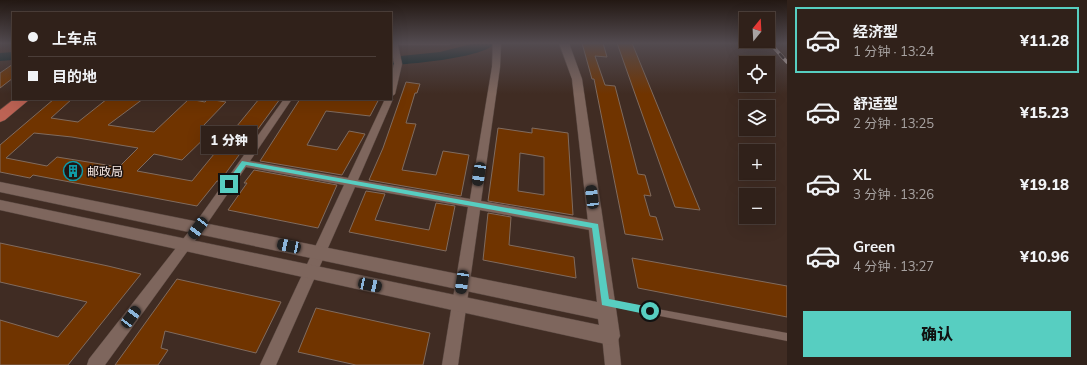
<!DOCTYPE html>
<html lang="zh">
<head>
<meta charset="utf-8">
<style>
  :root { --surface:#30211a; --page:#382923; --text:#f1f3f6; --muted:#a8a3a2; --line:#4b3e39; --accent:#57cec1 }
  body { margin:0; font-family:Mulish,"Noto Sans SC",sans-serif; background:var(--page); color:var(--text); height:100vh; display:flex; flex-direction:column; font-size:15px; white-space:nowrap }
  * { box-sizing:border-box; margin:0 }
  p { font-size:13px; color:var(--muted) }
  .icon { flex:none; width:22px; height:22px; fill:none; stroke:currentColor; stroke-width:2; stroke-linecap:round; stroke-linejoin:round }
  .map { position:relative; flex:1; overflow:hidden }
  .sheet { display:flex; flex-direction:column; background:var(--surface); width:300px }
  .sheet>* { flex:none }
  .hud { position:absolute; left:12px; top:12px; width:380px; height:88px; border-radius:0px; box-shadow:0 4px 16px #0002,0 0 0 1px var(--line); display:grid; align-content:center; height:88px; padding:0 16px; background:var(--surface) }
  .needle { width:26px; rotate:18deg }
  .buttons { position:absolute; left:739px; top:12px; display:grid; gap:8px }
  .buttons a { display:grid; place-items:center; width:36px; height:36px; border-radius:0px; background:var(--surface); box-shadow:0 4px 16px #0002,0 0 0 1px var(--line); font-size:20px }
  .end { position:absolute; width:18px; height:18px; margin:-9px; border:5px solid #57cec1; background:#111; box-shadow:0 0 0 2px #111 }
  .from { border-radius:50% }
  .bubble { position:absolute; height:28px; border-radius:0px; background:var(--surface); box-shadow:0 4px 16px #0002,0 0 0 1px var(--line); font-size:13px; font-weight:800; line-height:28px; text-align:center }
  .car { position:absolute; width:12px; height:24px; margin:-12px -6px; border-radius:5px; box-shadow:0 0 3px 1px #0007; background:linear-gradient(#222 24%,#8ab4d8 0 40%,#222 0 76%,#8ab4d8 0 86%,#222 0) }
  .hud b { display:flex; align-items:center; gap:14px; height:38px; font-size:15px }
  .hud b+b { border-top:1px solid var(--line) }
  .hud i { width:10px; height:10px; background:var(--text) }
  ul { padding:7px 0 0; list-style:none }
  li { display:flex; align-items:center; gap:12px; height:66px; margin:0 8px 6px; padding:0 8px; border:2px solid transparent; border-radius:0px }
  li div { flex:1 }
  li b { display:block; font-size:15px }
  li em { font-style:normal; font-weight:800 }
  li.selected { border-color:var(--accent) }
  li>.icon { width:36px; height:36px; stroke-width:1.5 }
  .button { display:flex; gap:8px; margin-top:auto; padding:8px 16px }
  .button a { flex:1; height:46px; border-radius:0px; background:var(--accent); color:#111; font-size:16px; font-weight:800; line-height:46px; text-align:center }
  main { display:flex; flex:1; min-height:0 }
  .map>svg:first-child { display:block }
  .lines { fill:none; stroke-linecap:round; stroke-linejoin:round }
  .river { fill:#002124; fill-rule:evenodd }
  .building { fill:#703400; stroke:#806b5e; fill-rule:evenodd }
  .service-casing { stroke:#584740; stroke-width:0.5 }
  .minor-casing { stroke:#584740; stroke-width:1 }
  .tertiary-casing { stroke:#584740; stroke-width:1 }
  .primary-casing { stroke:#584740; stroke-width:1 }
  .service { fill:#7e665d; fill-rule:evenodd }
  .minor { fill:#7e665d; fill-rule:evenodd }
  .tertiary { fill:#7e665d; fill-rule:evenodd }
  .primary { fill:#bd6354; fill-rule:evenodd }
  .rail-casing { stroke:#dbccc7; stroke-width:3.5 }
  .rail { stroke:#201613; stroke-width:2.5; stroke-dasharray:7; stroke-linecap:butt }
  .route { fill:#57cec1 }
  .labels { text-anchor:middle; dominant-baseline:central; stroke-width:3; stroke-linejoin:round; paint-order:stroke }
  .poi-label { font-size:12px; fill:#f8eae5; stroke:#201613; text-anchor:start }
</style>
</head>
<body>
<main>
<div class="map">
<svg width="787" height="365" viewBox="0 0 787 365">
  <rect width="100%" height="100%" fill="#402c23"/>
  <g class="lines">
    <!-- river -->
    <g class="river">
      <path d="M475,43H495C485,58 410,64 391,65V57L440,52Z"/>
      <path d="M13,52V60L0,61V53Z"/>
    </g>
  </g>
  <!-- building -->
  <g class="building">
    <path d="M582,43H603L607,57L595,56L605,85L615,86L638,174L645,175L651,196L644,195L650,216L656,217L663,240L625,234L594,79H592Z"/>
    <path d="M617,43H632L700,210L675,207Z"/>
    <path d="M13,64V78L0,88V73Z"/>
    <path d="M406,82L420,84L417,93H415L406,123L416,124L402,170L436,175L443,151L469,155L461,196L369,180L383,148Z"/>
    <path d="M54,99H72L51,118L78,122L107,99H143L108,125L154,132L189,99L205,102L208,99L226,102L203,126L215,128L182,160L154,154L137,171L192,181L259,99H280L220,181H217L197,206L33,175L30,178L0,172V145ZM34,133L72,137L138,148L119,167L57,157L47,166L6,158Z"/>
    <path d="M300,99H379L370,116L326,111L307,145L337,150L349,131L365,134L342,175L260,161Z"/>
    <path d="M498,128L532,133V128L568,133L573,215L488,201ZM520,153L544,157V195L518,191Z"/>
    <path d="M254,170L337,185L318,228L228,210L247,183H244Z"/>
    <path d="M366,191L385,194L375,220L429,230L436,203L455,206L446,251L349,232Z"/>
    <path d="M488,213L511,217L509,245L574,257L576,278L483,260Z"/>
    <path d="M0,243L108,266L141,274L68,365H0V320L58,337L87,302L0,282Z"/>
    <path d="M632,258L787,286V317L638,288Z"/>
    <path d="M177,279L281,302L256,353L165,331L161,348L168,350L158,365H115Z"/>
    <path d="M316,308L430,333L423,365H356L298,352Z"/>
  </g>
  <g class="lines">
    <!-- service casing -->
    <g class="service-casing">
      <path id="service" d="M609,300L787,333V341L609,306L606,305L605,303L606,301Z"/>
    </g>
    <!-- minor casing -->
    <g class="minor-casing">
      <g id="minor">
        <path d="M391,43H453L449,45H398L402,64L395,94L391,97V77L394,64Z"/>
        <path d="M493,43H501L500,67L481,201L595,221L599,223L601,226L599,229L595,231L480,210L458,365H442L468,207L355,187L276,365H260L344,185L246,167L202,231L105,365H87L89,359L194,225L284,99H292L250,161L348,178L385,99H391V97L393,99L358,180L470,199L492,67Z"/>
        <path d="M610,329L615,331L618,336L621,365H605L602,336L605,331Z"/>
      </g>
    </g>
    <!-- tertiary casing -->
    <g class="tertiary-casing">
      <path id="tertiary" d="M559,43H569L582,79L620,336L617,342L610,345L0,210V200L599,325L598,319L0,192V182L597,302L572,79Z"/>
    </g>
    <!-- primary casing -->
    <g class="primary-casing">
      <path id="primary" d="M14,99H30L5,120L0,122V110Z"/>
    </g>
    <!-- service -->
    <use href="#service" class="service"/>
    <!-- minor -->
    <use href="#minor" class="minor"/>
    <!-- tertiary -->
    <use href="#tertiary" class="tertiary"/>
    <!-- primary -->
    <use href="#primary" class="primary"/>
    <!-- rail casing -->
    <g class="rail-casing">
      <path id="rail" d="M770,43L787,62"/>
    </g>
    <!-- rail -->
    <use href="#rail" class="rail"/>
  </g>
  <!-- sky -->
  <linearGradient id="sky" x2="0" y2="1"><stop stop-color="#231813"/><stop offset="0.46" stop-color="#534b50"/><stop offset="1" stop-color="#534b50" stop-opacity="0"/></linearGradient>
  <rect width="787" height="94" fill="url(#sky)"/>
  <!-- route -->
  <path class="route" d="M242,161L598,224L609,299L650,307L655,311L650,315L602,305L592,228L246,165L231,186H226V183Z"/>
  <!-- icons -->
  <defs>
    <g id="building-ring" transform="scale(1)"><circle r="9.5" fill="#201613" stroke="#0f9aa8" stroke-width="1.5"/><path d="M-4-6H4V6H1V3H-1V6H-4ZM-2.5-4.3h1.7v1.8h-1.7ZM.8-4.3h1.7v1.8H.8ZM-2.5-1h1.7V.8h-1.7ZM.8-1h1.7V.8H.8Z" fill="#0f9aa8"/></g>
  </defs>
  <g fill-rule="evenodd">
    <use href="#building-ring" x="73" y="171"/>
  </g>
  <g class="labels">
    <!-- poi labels -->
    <g class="poi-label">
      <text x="87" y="171">邮政局</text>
    </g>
  </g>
</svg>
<div class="buttons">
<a><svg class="needle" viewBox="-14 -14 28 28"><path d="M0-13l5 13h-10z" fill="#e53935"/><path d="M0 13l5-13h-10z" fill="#a8a3a2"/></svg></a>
<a><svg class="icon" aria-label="locate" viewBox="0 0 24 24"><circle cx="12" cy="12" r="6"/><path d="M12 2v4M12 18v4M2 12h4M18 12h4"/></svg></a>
<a><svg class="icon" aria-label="layers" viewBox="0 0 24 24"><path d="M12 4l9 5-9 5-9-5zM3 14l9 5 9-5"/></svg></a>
<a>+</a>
<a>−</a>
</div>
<i class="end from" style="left:650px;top:311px"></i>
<i class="end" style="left:229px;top:184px"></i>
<div class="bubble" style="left:201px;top:126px;width:56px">1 分钟</div>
<i class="car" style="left:479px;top:174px;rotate:189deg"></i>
<i class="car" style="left:592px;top:197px;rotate:353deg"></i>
<i class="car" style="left:198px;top:228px;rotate:217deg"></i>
<i class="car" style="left:289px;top:246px;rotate:282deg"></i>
<i class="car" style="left:462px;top:282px;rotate:188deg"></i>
<i class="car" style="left:370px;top:285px;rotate:102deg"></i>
<i class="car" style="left:131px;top:317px;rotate:37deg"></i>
<div class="hud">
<b><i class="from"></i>上车点</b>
<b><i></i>目的地</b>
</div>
</div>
<section class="sheet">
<ul>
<li class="selected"><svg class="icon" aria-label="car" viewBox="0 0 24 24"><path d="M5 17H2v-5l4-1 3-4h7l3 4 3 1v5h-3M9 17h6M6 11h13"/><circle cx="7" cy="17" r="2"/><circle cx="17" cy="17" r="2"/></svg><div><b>经济型</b><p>1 分钟 · 13:24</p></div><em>¥11.28</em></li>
<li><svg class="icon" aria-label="car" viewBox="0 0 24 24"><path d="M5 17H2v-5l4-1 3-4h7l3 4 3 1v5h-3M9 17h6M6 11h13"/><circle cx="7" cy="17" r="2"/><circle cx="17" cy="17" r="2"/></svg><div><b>舒适型</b><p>2 分钟 · 13:25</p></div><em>¥15.23</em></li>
<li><svg class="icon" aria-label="car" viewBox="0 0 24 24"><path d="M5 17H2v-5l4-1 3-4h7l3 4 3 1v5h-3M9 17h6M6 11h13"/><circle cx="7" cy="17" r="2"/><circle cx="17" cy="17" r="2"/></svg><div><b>XL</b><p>3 分钟 · 13:26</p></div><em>¥19.18</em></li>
<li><svg class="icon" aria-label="car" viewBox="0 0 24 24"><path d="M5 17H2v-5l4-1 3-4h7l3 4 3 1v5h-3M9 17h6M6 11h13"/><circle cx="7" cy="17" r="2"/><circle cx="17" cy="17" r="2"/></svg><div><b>Green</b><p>4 分钟 · 13:27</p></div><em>¥10.96</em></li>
</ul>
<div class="button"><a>确认</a></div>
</section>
</main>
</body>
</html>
